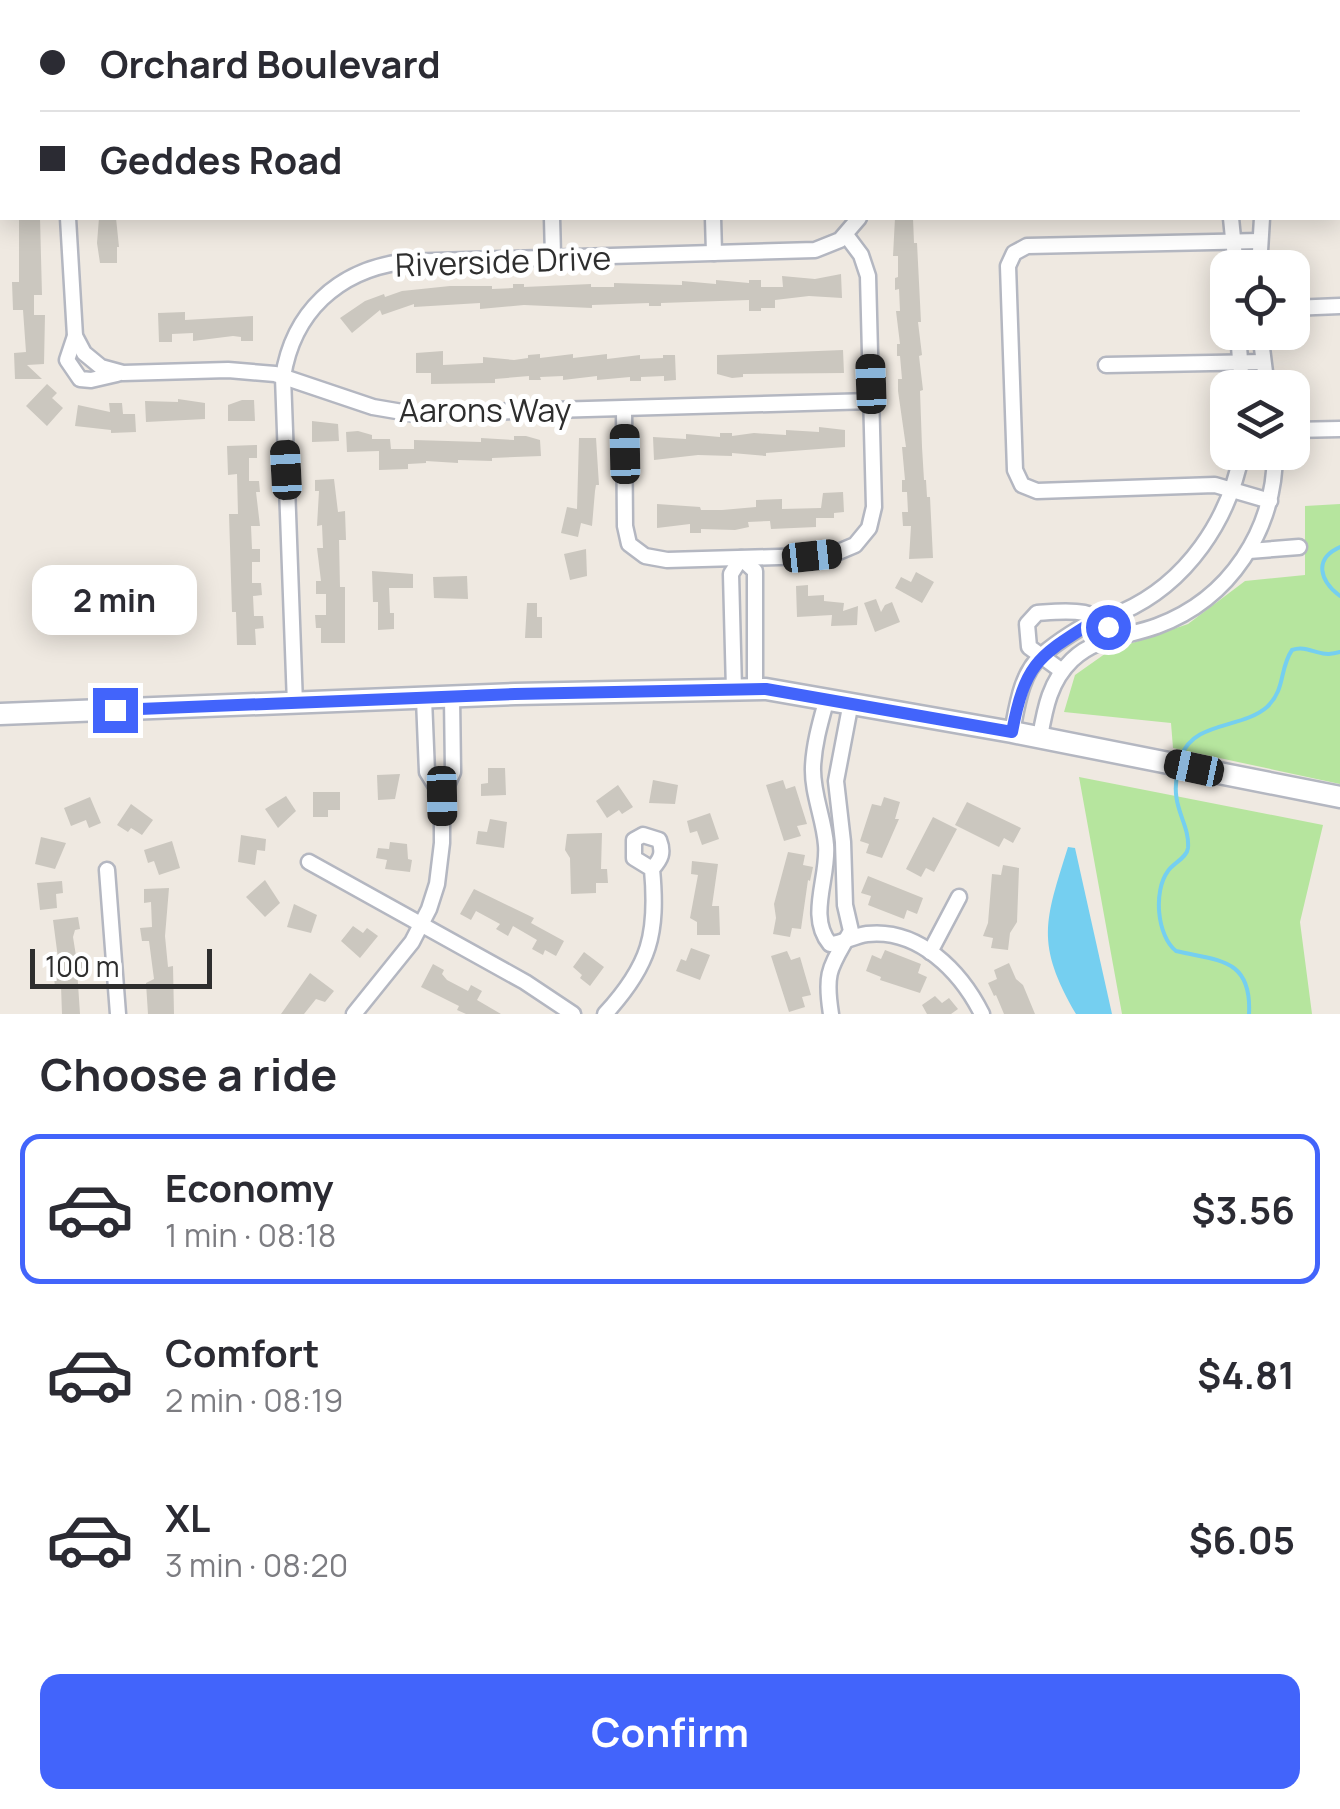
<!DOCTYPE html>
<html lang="en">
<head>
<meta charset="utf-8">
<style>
  :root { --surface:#fff; --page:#f2f2f3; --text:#2b2b33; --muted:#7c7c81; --line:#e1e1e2; --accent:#4264fb }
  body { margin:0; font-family:Manrope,sans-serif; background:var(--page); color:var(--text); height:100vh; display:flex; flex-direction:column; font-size:38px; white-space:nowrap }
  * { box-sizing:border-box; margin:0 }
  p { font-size:32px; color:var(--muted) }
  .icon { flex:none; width:55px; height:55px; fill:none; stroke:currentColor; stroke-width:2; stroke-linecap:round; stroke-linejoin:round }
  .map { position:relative; height:1014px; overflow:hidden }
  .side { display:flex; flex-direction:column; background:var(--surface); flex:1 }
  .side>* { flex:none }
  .guide { position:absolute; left:0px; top:0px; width:1340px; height:220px; box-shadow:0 5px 25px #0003; display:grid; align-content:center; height:220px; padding:0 40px; background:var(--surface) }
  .fabs { position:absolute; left:1210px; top:250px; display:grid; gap:20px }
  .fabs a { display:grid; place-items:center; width:100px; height:100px; border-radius:20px; background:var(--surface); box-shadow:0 5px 25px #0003; font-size:50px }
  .scale { position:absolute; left:30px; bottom:25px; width:182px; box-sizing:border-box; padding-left:10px; border:5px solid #2e2e2e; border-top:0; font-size:28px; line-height:35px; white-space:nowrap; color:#2e2e2e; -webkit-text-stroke:8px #fff; paint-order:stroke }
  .end { position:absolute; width:45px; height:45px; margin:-22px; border:12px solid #4264fb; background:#fff; box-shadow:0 0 0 5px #fff }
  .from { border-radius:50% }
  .bubble { position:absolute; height:70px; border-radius:20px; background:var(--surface); box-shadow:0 5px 25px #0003; font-size:32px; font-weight:700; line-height:70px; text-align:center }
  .car { position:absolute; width:30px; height:60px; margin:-30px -15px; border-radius:12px; box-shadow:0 0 8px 2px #0007; background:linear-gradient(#222 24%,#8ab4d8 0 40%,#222 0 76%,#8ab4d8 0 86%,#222 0) }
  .guide b { display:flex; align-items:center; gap:35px; height:95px; font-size:38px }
  .guide b+b { border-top:2px solid var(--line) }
  .guide i { width:25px; height:25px; background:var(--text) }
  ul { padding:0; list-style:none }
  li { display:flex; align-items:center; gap:30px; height:150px; margin:0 20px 15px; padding:0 20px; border:5px solid transparent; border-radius:20px }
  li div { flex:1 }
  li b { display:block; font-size:38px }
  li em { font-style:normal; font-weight:700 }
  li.selected { border-color:var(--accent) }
  li>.icon { width:90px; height:90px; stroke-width:1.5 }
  h2 { padding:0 40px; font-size:45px; line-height:120px }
  .button { display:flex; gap:20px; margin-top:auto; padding:20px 40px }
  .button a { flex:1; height:115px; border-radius:20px; background:var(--accent); color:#fff; font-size:40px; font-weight:700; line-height:115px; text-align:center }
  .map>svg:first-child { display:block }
  .green { fill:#b6e59e }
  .water { fill:#75cff0 }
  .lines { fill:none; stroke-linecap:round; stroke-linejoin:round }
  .stream { stroke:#75cff0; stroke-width:4 }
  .building { fill:#cbc7bf }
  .street-casing { stroke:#b4b7c1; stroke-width:19 }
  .secondary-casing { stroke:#b4b7c1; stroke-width:25 }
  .street { stroke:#fff; stroke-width:14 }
  .secondary { stroke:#fff; stroke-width:20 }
  .route { stroke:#4264fb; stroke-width:12 }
  .labels { text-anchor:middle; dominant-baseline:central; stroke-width:10; stroke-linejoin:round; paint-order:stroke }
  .street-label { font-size:32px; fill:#2e2e2e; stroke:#fff }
</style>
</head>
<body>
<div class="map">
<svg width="1340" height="1014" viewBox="0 0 1340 1014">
  <rect width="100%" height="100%" fill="#efe9e1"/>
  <!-- green -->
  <g class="green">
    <path d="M1340,504V784L1173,748L1171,723L1064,712L1075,675L1109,651L1188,624L1245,581L1305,575V506Z"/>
    <path d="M1079,777L1323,825L1300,922L1312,1014H1122Z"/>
  </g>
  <!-- water -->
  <path class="water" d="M1068,847L1075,848L1112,1014H1076C1035,943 1045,921 1068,847Z"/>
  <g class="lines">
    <!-- stream -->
    <g class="stream">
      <path d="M1340,547C1313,559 1320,581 1340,596"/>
      <path d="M1181,757C1193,721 1242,729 1267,707C1286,689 1279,669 1292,650C1309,644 1319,659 1340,652"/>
      <path d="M1178,771C1169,807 1190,822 1188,848C1187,858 1173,863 1168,871C1153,891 1157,936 1176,951C1217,961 1252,957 1249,1014"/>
    </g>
  </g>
  <!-- building -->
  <g class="building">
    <path d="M19,218H40L42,295H34V315H45L44,364L27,365L42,379H15L14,353L26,352L23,310H13L12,282H19Z"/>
    <path d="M99,218H116L119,247H117V263H100L97,243Z"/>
    <path d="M895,218H913L914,243H917L921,322H918L922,355L919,356L923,390L920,391L922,447L924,480H926L927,497H930L933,558L909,559L911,526H903L902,512H908L907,492H902V480H905L902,447H906L898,391V379H902L900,356H897V344H900L896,311H900L899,289L895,290V278L898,277V256H893Z"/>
    <path d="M841,274L842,298L809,296L775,300V308H761V311H749V300L661,303V306H649V303L592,305V308L524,305L480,309V303L414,307V304L382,315L380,310L352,333L340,318L365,301L384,294L385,297L402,291L450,286H492V289L513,288V284H524V287L591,284V287H614V283L682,285V281L716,284V280L749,283V280H761V287H783L782,276L815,279Z"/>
    <path d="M185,312V320L253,316V341H241V337L233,336L193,341V333L172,334V342H159L158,313Z"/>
    <path d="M843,350L844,373L743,374V377L732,378L717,374V355Z"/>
    <path d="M443,351V365L483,363V357L514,360L528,358V355L540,354V358L573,354V358L607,354V359L640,355V359L663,358V355H675L676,380L664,381V376L641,377V381H630V377L597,380V376L563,380V376L540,377L541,380H529V376L495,379V383L431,384V373H416V353Z"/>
    <path d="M47,384L57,393L52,398L63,408L47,426L26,406Z"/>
    <path d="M178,399L205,403V419L146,422L145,401L178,402Z"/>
    <path d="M242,400H254L255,421H228V405Z"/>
    <path d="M109,403H122L123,414H135L136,432L111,433V430L75,426L78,405L110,412Z"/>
    <path d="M312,421L338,424L339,441L312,442Z"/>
    <path d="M819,427L845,430V447L766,453V456L732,453V456L698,455L654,460L653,437L686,439V434L720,437V433H732V436L754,433L786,435V430L819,432Z"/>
    <path d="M358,431L372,435V439H390L391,449H414V440L481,442V438L514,440V436H526L540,440L541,456L492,458V461L458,460V463L426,461V463L408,464V469L379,470V451L347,452L346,432Z"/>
    <path d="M579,438H596L599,485H596L595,491L592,526L581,523L578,537L561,533L567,507L577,509Z"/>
    <path d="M257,445V458H249V481H259L260,492H256L260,526H251L252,549H260V562H252V583H261L262,595L253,596L254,616H263L264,628L255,629L256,645H237L236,612H232L229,514H238L237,474L228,475L227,446Z"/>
    <path d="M334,479L338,512L345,511L346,540H339L340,587H345V643H321V628H316L315,615H326V594H316V581H321L317,548H323L322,525L317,526L319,491H315V480Z"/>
    <path d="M843,492L844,512L834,513V518H816V527L771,529L770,521L748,522L749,527L735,530L701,529V533H690V524L657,528V504L700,507L701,510H722L756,507V500L782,499V509L821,508L823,493Z"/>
    <path d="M586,549L587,576L570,580L564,554Z"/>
    <path d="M372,571L413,574V588H389L390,613H394V629L378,630V602H373Z"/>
    <path d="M142,572L155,581L156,602L117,599L116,580L136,579Z"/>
    <path d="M916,572L934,582L922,603L895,588L901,577L911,582Z"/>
    <path d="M467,576L468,599L434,598L433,577Z"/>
    <path d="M808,585V596L824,595V601L844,603L843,611L858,606L857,625L831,626L832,615L797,617L796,586Z"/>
    <path d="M876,599L881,612L885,605L892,602L900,622L875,632L864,603Z"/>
    <path d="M527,603H537V617H542V638H525Z"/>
    <path d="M488,768H505L506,795L481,796V784L488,783Z"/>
    <path d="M400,774L395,799L378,800L377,775Z"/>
    <path d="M653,780L678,785L675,804L649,803Z"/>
    <path d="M783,780L786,789L795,786L807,824L797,826L801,836L784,841L766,785Z"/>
    <path d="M618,785L633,807L622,814L619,810L607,818L596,801Z"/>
    <path d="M313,792H340V810H328V817H313Z"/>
    <path d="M286,796L296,811L278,828L265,809Z"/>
    <path d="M90,797L101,823L89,828L86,820L71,826L64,808Z"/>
    <path d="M884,797L900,802L895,819H899L882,858L866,853L869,844L860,841L872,804L881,806Z"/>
    <path d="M967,802L1021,828L1013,843L1004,838L999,847L955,825Z"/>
    <path d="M131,804L153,820L142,835L131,828L128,832L117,825Z"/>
    <path d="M710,813L719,839L702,845L697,831L690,833L687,821Z"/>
    <path d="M933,817L957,829L934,872L926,868L921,877L906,869Z"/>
    <path d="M490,819L507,822L504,848L476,844L478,831L487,832Z"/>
    <path d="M602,833L601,869H607L608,883H596V893L571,894L570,858L565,850L567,834Z"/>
    <path d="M241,835L266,839L265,851L257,850L255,865L238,862Z"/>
    <path d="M41,837L66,843L55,869L35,864Z"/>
    <path d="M172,841L180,868L159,875L154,861L148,863L144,850Z"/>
    <path d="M390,842L407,844L408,859L412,860L410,872L385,869L387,860L376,858L378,848L389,849Z"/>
    <path d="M788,852L805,855L803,865L813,867L810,881L808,880L801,929L792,928L790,937L773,934L776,918L774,904Z"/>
    <path d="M692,861L718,864L712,906H719L720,935H697V922L690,918L698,875L691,874Z"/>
    <path d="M1003,865L1019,868L1017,922L1010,933L1008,950L991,948L993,938L983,936L988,923L992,874L1001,875Z"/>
    <path d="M868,876L923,898L917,914L907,910L904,919L868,905L871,896L861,893Z"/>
    <path d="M265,880L280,903L265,917L246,897Z"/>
    <path d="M62,881L63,893L56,894L57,908L40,910L37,883Z"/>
    <path d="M169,888L165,936L168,967L173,966L174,1014H148L146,983L154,979L149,941H142L140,928L152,927L151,902L144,903V889Z"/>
    <path d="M474,889L534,918L531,923L564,941L556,956L545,950L543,955L532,949L537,940L513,926L508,936L496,929L500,924L476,911L471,920L460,914Z"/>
    <path d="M294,904L317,915L311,933L287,927Z"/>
    <path d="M78,917L80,929L75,930L73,937L76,956L83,955L84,968L77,969L80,1014H62L61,986L55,987L54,977L55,958H58L53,920Z"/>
    <path d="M353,926L363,933L367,928L378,936L360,958L341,941Z"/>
    <path d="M691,948L710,955L700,980L676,971L681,959L686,961Z"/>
    <path d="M885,950L921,964L918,973L927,977L920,993L880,980L881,977L866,971L872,955L881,959Z"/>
    <path d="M787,951L791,960L800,957L811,995L802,997L805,1007L789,1012L771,956Z"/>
    <path d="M584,952L604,967L590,986L580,978L582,975L573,967Z"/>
    <path d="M1009,963L1016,979L1023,985L1035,1014H1004L996,995L994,996L988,983L997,979L994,970Z"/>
    <path d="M433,964L444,970L442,974L447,980L468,991L471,985L482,991L477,1000L501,1014H466L457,1010L459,1006L421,987Z"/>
    <path d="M310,973L334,991L325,1002L316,999L304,1014H281Z"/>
    <path d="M935,996L942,1003L949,998L958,1009L951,1014H927L922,1005Z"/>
  </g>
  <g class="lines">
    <!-- street casing -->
    <g class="street-casing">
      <g id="street">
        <path d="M422,0L423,2"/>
        <path d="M859,0V2"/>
        <path d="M1010,0L1019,2"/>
        <path d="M1123,0V2"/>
        <path d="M1042,2L1095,0"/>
        <path d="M1338,47L1340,46"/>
        <path d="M1338,183H1340"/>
        <path d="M68,218L75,336L84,353L101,367L123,373L228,370L275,374L373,407L414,414L872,401"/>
        <path d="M552,218L553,256"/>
        <path d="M713,218L714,253"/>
        <path d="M1231,218L1236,268"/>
        <path d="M1260,241L1027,246L1014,253L1008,266L1015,470L1022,485L1037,491L1215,485L1270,501"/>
        <path d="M1259,268L1262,218"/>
        <path d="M1292,308L1340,306"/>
        <path d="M1238,332L1242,388"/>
        <path d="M1260,332L1267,388"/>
        <path d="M75,336L67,360L80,379L91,380L117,374"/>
        <path d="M1106,365L1263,362"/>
        <path d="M624,409L625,526L629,544L645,556L667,560L812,556L836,553L855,545L869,528L874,507L868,276L861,255L846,235"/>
        <path d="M1292,430L1340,429"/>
        <path d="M1249,551L1299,547"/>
        <path d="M1062,671L1029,647L1027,624L1037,613C1064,611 1101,605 1112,637"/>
        <path d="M734,690L731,574L741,558L755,571V689"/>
        <path d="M827,698C821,720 814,743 813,767C812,794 824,818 826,845C829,877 807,917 830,944C844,943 853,936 867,934C919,928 961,972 982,1014"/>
        <path d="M424,699L427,772L442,796"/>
        <path d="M295,704L283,377C293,312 338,271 401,262L815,250L840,240L859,218"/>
        <path d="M1012,732C1017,706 1021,673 1042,655C1057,642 1083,625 1100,618C1108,615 1115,615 1122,612C1187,583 1229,520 1242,452"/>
        <path d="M1040,737C1045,708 1050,681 1072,660C1096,637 1127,637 1157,626C1230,599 1275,530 1275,452"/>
        <path d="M309,862L525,982L573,1014"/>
        <path d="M107,870L118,1014"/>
        <path d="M930,952L959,897"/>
        <path d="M354,1014L412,942L429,909L437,884L442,843V796L453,772L452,697"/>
        <path d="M605,1014C650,965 658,934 652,869C661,859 664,853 659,840L643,835L634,840V858L652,869"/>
        <path d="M831,1014C824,970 831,967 851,931L845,905L843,842L836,781L851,702"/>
      </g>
    </g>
    <!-- secondary casing -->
    <g class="secondary-casing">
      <path id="secondary" d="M0,714L515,694L766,689L1012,732L1340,797"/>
    </g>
    <!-- street -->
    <use href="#street" class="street"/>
    <!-- secondary -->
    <use href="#secondary" class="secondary"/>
  </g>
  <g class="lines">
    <!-- route -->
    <path class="route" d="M115,710L515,694L766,689L1012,732C1026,659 1040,656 1099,618L1108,627"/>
  </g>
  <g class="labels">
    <!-- street labels -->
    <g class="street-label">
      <text transform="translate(503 261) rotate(-2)">Riverside Drive</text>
      <text x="485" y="410">Aarons Way</text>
    </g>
  </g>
</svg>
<div class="fabs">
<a><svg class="icon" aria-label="locate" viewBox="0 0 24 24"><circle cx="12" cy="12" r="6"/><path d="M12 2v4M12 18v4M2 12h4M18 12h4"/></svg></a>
<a><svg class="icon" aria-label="layers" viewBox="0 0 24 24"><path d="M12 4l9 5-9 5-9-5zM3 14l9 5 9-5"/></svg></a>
</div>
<div class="scale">100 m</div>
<i class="end from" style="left:1108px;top:627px"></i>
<i class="end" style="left:115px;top:710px"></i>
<div class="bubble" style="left:32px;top:565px;width:165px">2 min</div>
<i class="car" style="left:871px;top:384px;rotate:358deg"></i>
<i class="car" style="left:625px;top:454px;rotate:359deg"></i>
<i class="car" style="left:286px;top:470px;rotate:357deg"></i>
<i class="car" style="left:812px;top:556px;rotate:84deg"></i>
<i class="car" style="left:1194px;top:768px;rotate:282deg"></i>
<i class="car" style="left:442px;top:796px;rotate:179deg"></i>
<div class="guide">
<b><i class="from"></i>Orchard Boulevard</b>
<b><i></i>Geddes Road</b>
</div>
</div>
<section class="side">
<h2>Choose a ride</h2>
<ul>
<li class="selected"><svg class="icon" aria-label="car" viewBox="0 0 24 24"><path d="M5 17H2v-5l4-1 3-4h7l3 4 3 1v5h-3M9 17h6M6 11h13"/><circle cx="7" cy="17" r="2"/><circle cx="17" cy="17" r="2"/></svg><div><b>Economy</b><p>1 min · 08:18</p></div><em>$3.56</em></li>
<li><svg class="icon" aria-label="car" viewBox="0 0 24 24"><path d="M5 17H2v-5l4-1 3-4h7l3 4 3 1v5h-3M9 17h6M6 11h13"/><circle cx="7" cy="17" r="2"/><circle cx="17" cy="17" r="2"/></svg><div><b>Comfort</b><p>2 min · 08:19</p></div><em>$4.81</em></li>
<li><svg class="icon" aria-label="car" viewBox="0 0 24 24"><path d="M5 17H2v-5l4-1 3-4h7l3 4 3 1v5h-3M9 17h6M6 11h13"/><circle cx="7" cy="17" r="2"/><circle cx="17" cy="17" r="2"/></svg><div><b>XL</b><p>3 min · 08:20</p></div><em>$6.05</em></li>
</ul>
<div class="button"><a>Confirm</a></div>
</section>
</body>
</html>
